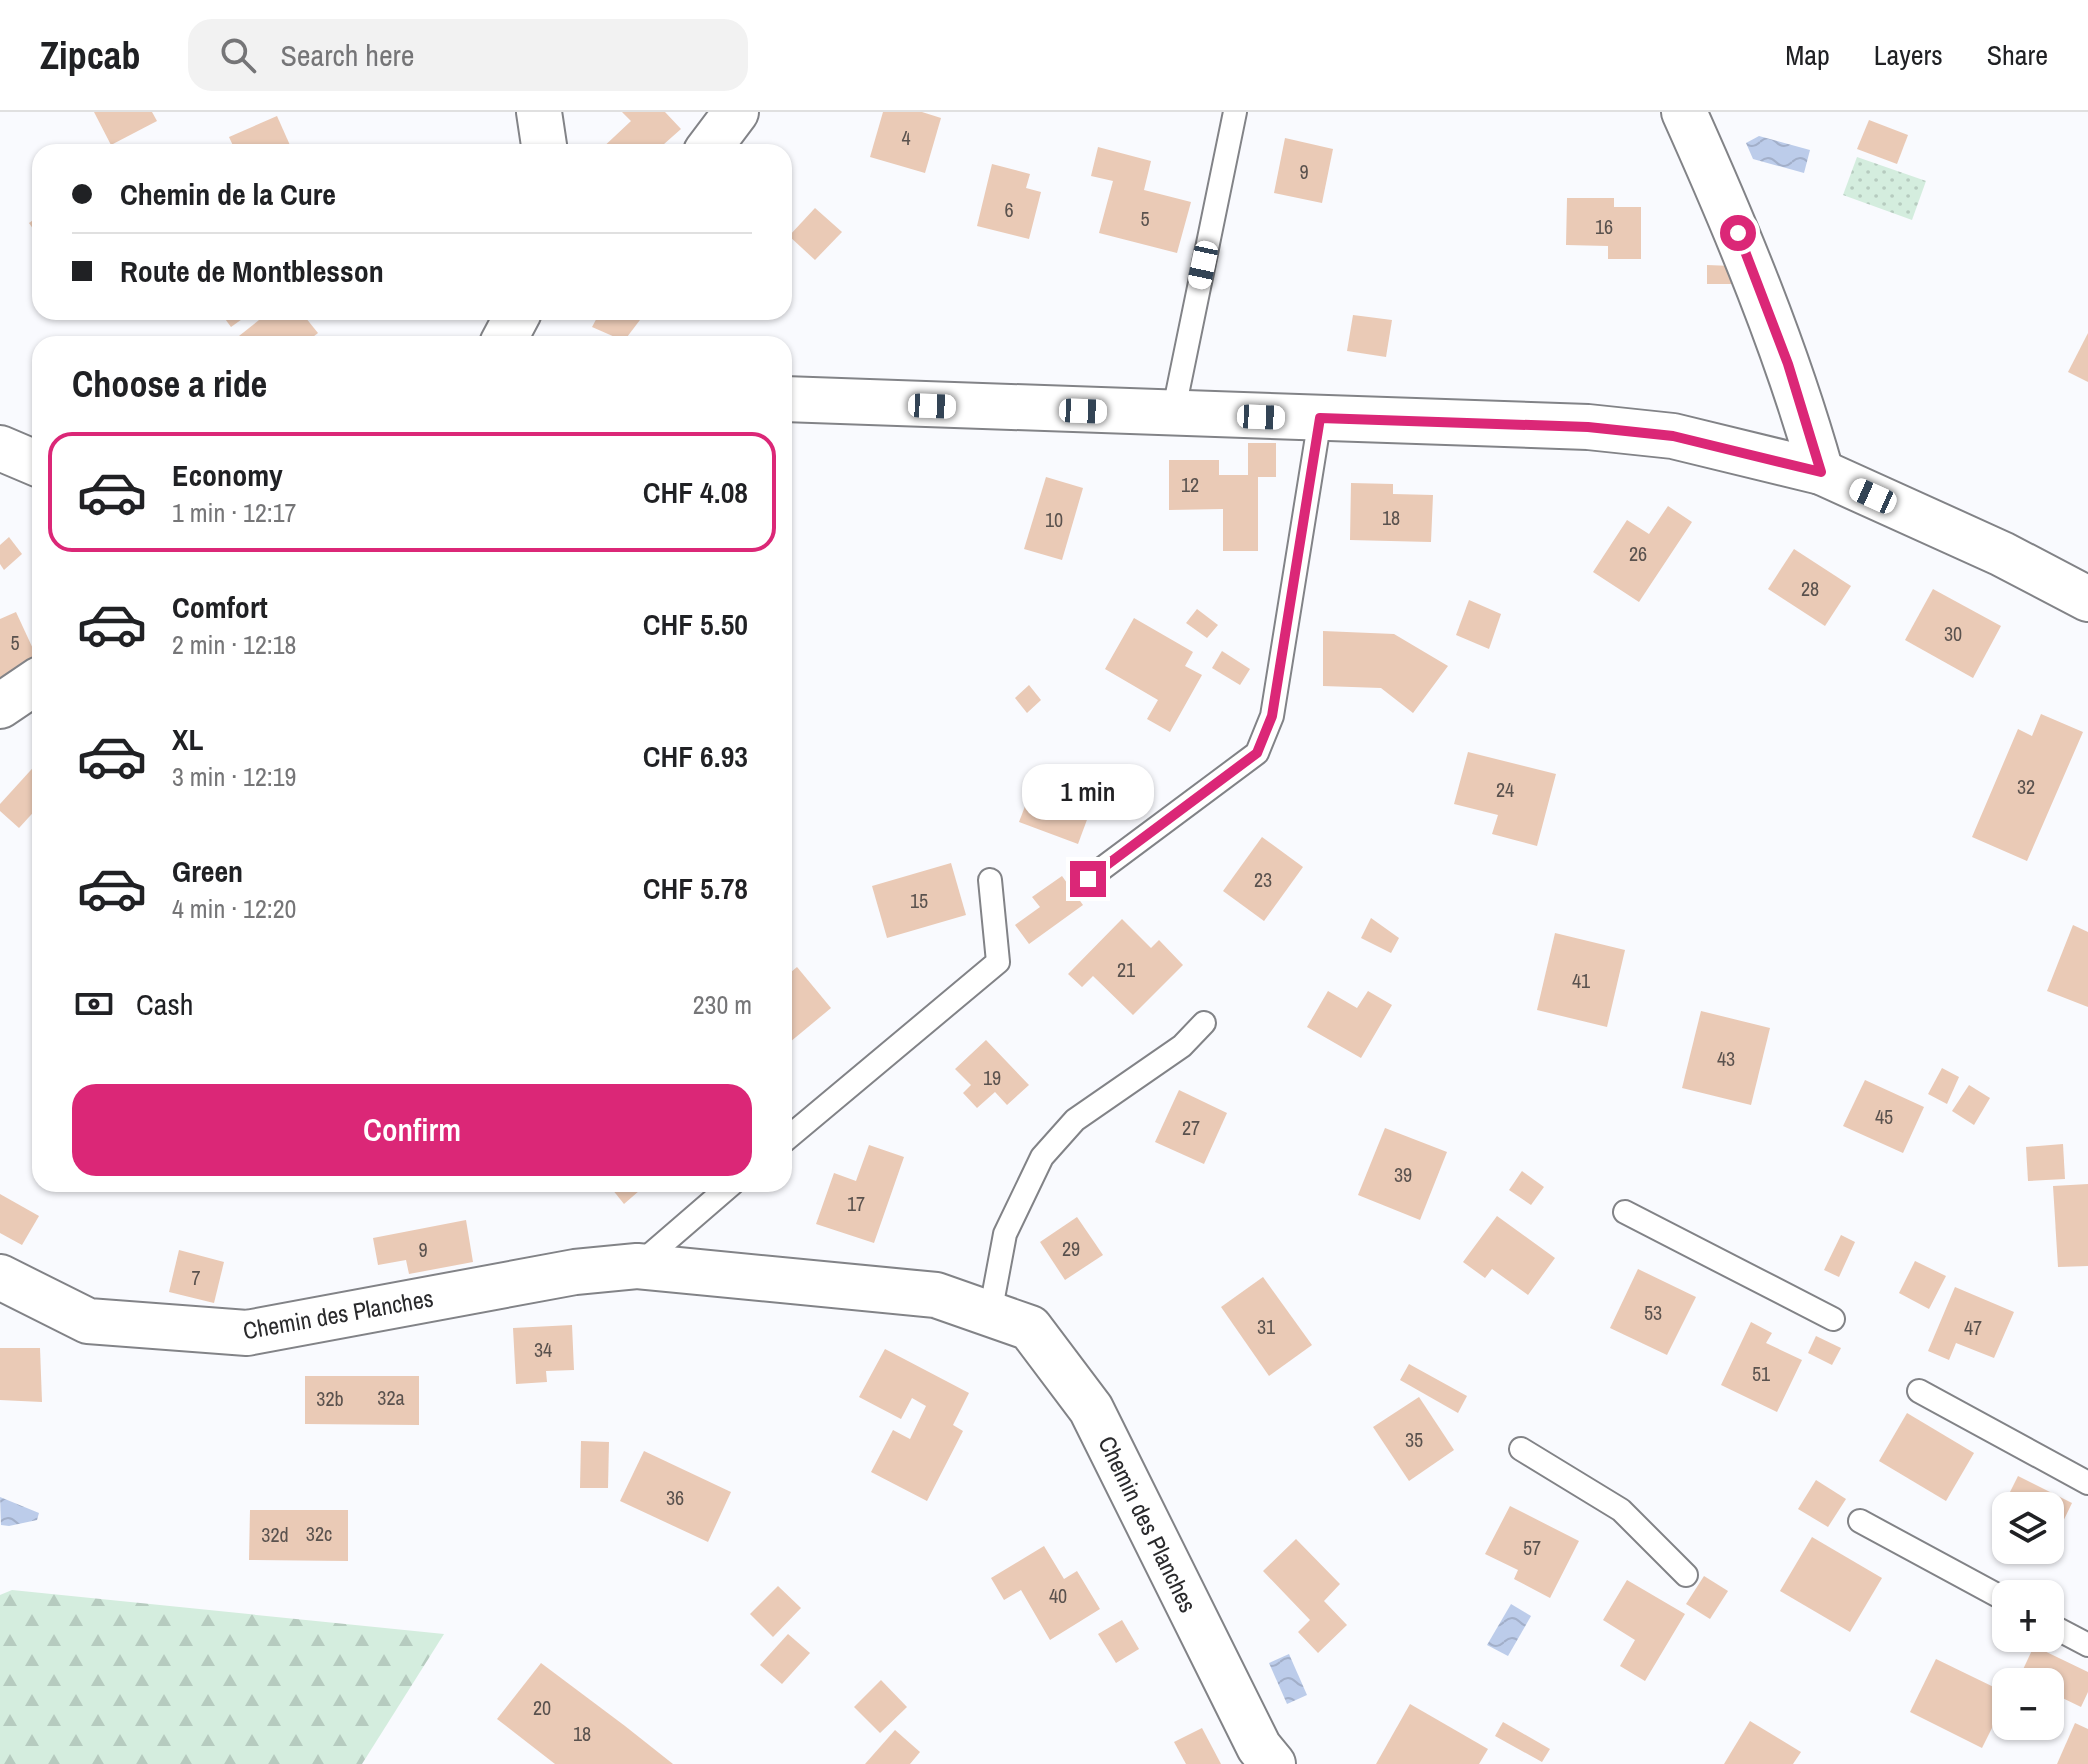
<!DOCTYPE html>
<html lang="en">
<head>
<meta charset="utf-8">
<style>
  :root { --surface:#fff; --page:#f2f2f2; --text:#202124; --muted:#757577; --line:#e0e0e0; --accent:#db2777 }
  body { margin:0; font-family:"Archivo Narrow",sans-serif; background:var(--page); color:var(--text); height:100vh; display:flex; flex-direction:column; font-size:30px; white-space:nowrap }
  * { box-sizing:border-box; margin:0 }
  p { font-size:26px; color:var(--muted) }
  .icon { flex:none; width:44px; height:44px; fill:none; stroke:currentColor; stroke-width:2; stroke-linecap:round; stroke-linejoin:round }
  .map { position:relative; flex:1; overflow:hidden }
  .drawer { position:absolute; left:32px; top:224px; width:760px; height:856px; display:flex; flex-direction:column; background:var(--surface); border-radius:24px; box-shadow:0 2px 6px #0004 }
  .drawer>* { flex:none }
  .guide { position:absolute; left:32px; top:32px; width:760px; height:176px; border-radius:24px; box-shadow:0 2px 6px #0004; display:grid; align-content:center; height:176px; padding:0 40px; background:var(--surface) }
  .fabs { position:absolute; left:1992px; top:1380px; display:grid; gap:16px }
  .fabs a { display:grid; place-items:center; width:72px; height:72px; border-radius:16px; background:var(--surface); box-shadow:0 2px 6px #0004; font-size:40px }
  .end { position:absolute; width:36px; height:36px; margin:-18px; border:10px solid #db2777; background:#fff; box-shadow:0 0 0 4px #fff }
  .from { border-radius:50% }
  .bubble { position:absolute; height:56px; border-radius:24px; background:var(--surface); box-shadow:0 2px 6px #0004; font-size:26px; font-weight:600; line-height:56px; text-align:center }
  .car { position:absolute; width:24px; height:48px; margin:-24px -12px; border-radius:10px; box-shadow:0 0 6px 2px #0007; background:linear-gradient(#fff 24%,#345 0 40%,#fff 0 76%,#345 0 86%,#fff 0) }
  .guide b { display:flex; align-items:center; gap:28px; height:76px; font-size:30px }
  .guide b+b { border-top:2px solid var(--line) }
  .guide i { width:20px; height:20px; background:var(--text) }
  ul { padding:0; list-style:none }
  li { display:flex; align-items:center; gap:24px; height:120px; margin:0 16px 12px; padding:0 24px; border:4px solid transparent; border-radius:24px }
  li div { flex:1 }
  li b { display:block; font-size:30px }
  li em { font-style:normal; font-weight:600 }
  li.on { border-color:var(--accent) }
  li>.icon { width:72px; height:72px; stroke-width:1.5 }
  h2 { padding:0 40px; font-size:36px; line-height:96px }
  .pay { display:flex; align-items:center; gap:20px; height:88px; padding:0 40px; font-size:30px }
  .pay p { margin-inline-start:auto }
  .action { display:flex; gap:16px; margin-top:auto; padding:16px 40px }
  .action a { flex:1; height:92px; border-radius:24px; background:var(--accent); color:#fff; font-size:32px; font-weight:600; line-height:92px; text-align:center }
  header { display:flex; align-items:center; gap:48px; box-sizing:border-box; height:112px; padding:0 40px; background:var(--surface); border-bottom:2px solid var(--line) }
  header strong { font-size:38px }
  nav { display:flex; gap:44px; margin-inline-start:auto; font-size:28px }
  .search { width:560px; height:72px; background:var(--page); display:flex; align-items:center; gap:20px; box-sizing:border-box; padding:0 28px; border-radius:24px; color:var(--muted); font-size:30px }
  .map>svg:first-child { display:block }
  .forest { fill:url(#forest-firs) }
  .park { fill:url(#park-dots) }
  .water { fill:url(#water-waves) }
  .building { fill:#eacab6 }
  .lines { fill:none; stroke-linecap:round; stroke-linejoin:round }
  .lane-casing { stroke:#828387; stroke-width:26 }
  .street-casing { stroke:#828387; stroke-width:48 }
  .secondary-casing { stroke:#828387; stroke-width:48 }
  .lane { stroke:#fff; stroke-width:22 }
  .street { stroke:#fff; stroke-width:44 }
  .secondary { stroke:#fff; stroke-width:44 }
  .route { stroke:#db2777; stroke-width:10 }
  .labels { text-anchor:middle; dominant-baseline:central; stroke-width:7; stroke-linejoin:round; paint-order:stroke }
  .number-label { font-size:20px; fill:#5a524e }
  .street-label { font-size:24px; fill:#2a2a2c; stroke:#fff }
</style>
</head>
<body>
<header>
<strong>Zipcab</strong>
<div class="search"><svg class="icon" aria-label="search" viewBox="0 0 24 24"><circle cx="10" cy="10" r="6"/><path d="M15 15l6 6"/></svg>Search here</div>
<nav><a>Map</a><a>Layers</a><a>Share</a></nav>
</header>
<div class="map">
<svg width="2088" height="1652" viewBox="0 0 2088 1652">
  <defs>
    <pattern id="forest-firs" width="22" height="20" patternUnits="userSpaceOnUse" patternTransform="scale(2)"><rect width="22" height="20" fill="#d4edde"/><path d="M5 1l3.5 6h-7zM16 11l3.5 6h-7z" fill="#b6cbbf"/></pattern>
    <pattern id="park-dots" width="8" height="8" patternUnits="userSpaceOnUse" patternTransform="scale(2)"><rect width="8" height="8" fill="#d4edde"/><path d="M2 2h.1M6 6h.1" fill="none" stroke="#b6cbbf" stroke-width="1.8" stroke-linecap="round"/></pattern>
    <pattern id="water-waves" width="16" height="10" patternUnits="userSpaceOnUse" patternTransform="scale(2)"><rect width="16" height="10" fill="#bcccea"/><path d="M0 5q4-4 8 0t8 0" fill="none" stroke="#a2afc9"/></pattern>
  </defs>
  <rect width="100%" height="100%" fill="#f9fafe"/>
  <!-- forest -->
  <path class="forest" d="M12,1478L444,1522L362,1652H0V1483Z"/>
  <!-- park -->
  <path class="park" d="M1857,45L1926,69L1912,108L1843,83Z"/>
  <!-- water -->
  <g class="water">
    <path d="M1759,24L1810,38L1804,61L1753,47L1746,31Z"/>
    <path d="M0,1385L39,1401L37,1408L9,1414L1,1413Z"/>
    <path d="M1511,1492L1531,1504L1508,1544L1487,1533Z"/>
    <path d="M1289,1542L1307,1583L1287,1592L1269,1551Z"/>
  </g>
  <!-- building -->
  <g class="building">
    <path d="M94,0H152L157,9L111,33Z"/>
    <path d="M622,0H665L681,17L655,40H598L631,9Z"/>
    <path d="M883,0H922L941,6L925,61L870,45Z"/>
    <path d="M277,4L293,40H236L229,25Z"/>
    <path d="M1869,8L1908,23L1897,52L1857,37Z"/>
    <path d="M1285,26L1333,37L1322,91L1274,81Z"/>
    <path d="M1098,35L1151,49L1144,78L1191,90L1177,141L1099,121L1113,69L1091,64Z"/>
    <path d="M992,52L1030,62L1026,76L1041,80L1029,127L977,114Z"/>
    <path d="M1567,86H1614V95H1641V147H1608V134L1566,133Z"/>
    <path d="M815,96L842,120L815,148L789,124Z"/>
    <path d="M40,103V127L29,111Z"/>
    <path d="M1707,153L1732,154L1731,172H1707Z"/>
    <path d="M220,200H252L231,215Z"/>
    <path d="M269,200H301L318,221L304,232H245L239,224Z"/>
    <path d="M600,200H646L624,229L592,215Z"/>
    <path d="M1353,203L1392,208L1386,245L1347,239Z"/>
    <path d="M2088,221V270L2068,260Z"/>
    <path d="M1248,331H1276V365H1258V439H1223V397L1169,398V348H1219V363H1248Z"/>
    <path d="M1046,365L1083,376L1062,448L1024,437Z"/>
    <path d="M1351,371L1393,372V382L1433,383L1431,430L1350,428Z"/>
    <path d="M1668,394L1692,410L1639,490L1593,460L1627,408L1649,422Z"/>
    <path d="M9,425L22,442L4,458L0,452V433Z"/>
    <path d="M1794,437L1851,474L1825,514L1768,477Z"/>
    <path d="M1933,477L2001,514L1973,566L1905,528Z"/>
    <path d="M1469,488L1501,502L1489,537L1456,523Z"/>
    <path d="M1197,497L1218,513L1207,526L1186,511Z"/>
    <path d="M16,500L40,552L0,578V507Z"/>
    <path d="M1134,506L1193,540L1185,554L1202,563L1170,620L1147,607L1158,588L1105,557Z"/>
    <path d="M1323,519L1394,522L1448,554L1413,601L1381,576L1323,574Z"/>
    <path d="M1222,539L1250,557L1240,573L1212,556Z"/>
    <path d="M1029,573L1041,588L1027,601L1015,586Z"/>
    <path d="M2041,602L2083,620L2027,749L1972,725L2018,617L2032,624Z"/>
    <path d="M1468,640L1556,662L1537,734L1492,722L1498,703L1454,692Z"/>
    <path d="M40,648V693L19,716L0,699V692Z"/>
    <path d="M1040,655L1098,678L1078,732L1019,710Z"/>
    <path d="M1262,725L1303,755L1264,809L1223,779Z"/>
    <path d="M951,751L966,803L887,826L872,774Z"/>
    <path d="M1062,764L1083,793L1029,832L1015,813L1040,795L1032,785Z"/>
    <path d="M1371,806L1399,826L1391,841L1361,826Z"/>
    <path d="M1122,807L1151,836L1159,828L1183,853L1133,903L1093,864L1082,875L1068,862Z"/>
    <path d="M2073,813L2088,820V895L2047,879Z"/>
    <path d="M1555,821L1625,838L1607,915L1537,898Z"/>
    <path d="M797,855L831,896L784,935V866Z"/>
    <path d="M1328,879L1357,896L1368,879L1392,893L1361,946L1307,915Z"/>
    <path d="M1701,899L1770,916L1751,993L1682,976Z"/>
    <path d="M986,928L1029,973L1007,993L995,980L977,996L963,981L971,973L955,957Z"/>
    <path d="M1942,956L1959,965L1947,992L1928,982Z"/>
    <path d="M1865,968L1924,995L1903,1041L1843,1014Z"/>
    <path d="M1969,973L1990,986L1974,1013L1952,999Z"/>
    <path d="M1179,978L1227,1001L1204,1052L1155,1030Z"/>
    <path d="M1385,1016L1447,1040L1420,1108L1358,1083Z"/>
    <path d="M2063,1032L2065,1067L2028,1069L2026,1035Z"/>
    <path d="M869,1033L904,1045L874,1131L816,1112L834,1061L856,1069Z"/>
    <path d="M1522,1059L1544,1075L1531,1093L1509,1078Z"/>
    <path d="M608,1072H647L624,1092Z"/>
    <path d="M2088,1072V1154L2058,1155L2053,1074Z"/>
    <path d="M0,1082L39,1104L22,1133L0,1121Z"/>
    <path d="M1497,1104L1555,1146L1528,1183L1492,1157L1485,1166L1463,1150Z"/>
    <path d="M1077,1105L1103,1143L1065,1168L1040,1130Z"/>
    <path d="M466,1108L473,1150L409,1162L406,1148L378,1153L373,1126Z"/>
    <path d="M1841,1123L1855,1130L1839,1165L1824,1158Z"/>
    <path d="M179,1138L224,1150L214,1191L169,1180Z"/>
    <path d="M1915,1149L1946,1164L1929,1197L1899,1181Z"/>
    <path d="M1638,1157L1696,1185L1667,1243L1610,1216Z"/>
    <path d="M1263,1165L1312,1233L1269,1264L1221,1195Z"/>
    <path d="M1955,1175L2014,1200L1994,1246L1956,1231L1949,1248L1928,1239Z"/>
    <path d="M1751,1210L1772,1221L1766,1231L1802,1248L1777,1300L1721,1273Z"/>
    <path d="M572,1213L574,1258L546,1259L547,1270L516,1272L513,1216Z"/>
    <path d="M1816,1224L1841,1236L1832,1253L1808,1241Z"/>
    <path d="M0,1236H40L42,1290L0,1288Z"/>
    <path d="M885,1237L969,1281L953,1313L963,1319L927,1389L871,1360L893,1318L910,1327L926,1294L912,1286L901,1307L859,1285Z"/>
    <path d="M1409,1252L1467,1284L1458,1301L1400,1268Z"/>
    <path d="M305,1264H419V1313L305,1312Z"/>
    <path d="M1419,1285L1454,1338L1409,1369L1373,1315Z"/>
    <path d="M1907,1301L1974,1341L1946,1389L1879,1349Z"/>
    <path d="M581,1329L609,1330L608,1376H580Z"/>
    <path d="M644,1339L731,1380L708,1430L620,1389Z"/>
    <path d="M2018,1364L2072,1391L2057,1422L2050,1418V1394H2003Z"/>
    <path d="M1816,1368L1846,1387L1828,1415L1798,1397Z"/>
    <path d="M1510,1394L1579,1429L1550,1486L1514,1467L1518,1458L1485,1442Z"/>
    <path d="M250,1398H348V1449L249,1448Z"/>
    <path d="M1812,1425L1882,1466L1850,1520L1780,1479Z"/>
    <path d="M1296,1427L1340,1472L1324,1489L1347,1513L1318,1541L1298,1520L1310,1508L1263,1459Z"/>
    <path d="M1044,1434L1064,1467L1077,1459L1100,1497L1050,1528L1021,1478L1004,1488L991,1466Z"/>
    <path d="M1704,1464L1728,1479L1710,1507L1686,1492Z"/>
    <path d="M1627,1468L1685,1502L1645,1569L1620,1554L1635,1528L1603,1508Z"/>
    <path d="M778,1474L801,1496L773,1525L750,1502Z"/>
    <path d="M1122,1508L1139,1537L1116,1551L1098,1522Z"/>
    <path d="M788,1522L810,1541L782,1572L760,1553Z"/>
    <path d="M2034,1534L2088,1560V1580L2081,1595L2050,1580V1570H2028L2019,1566Z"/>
    <path d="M1936,1547L2006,1581V1588L1982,1636L1910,1600Z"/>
    <path d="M541,1551L625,1614L673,1652H555L497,1607Z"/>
    <path d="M881,1568L907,1595L880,1621L854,1595Z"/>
    <path d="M1410,1592L1488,1637L1479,1652H1376Z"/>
    <path d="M1750,1609L1801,1640L1793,1652H1724Z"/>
    <path d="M1503,1610L1550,1637L1542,1650L1495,1624Z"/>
    <path d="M2075,1611L2088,1617V1652H2057Z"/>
    <path d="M1202,1616L1221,1652H1186L1174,1630Z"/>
    <path d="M895,1618L920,1640L910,1652H865Z"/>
  </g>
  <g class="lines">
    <!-- lane casing -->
    <g class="lane-casing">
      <g id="lane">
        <path d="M1173,302L1235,0"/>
        <path d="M1088,767L1257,641L1272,604L1320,306"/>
        <path d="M784,1029L998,850L990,768"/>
        <path d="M1625,1100L1833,1207"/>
        <path d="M637,1154L732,1072"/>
        <path d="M990,1202L1005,1122L1042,1045L1075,1008L1182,934L1204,911"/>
        <path d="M1919,1279L2088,1371"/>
        <path d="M1521,1337L1621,1398L1686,1463"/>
        <path d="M1860,1409L2006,1488"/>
        <path d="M2050,1513L2088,1533"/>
      </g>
    </g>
    <!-- street casing -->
    <g class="street-casing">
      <g id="street">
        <path d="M1684,0C1737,118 1786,236 1821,360"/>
        <path d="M706,40L736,0"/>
        <path d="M784,287L1588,315L1673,324L1821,360L2002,442L2088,487"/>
        <path d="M0,594L40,567"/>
        <path d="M0,1165L88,1209L247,1221L575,1160L637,1154L936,1183L1030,1216L1091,1297L1259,1635L1273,1652"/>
      </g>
    </g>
    <!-- secondary casing -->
    <g class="secondary-casing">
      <g id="secondary">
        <path d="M539,0L545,40"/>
        <path d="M502,232L519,200"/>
        <path d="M0,336L40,353"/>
      </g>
    </g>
    <!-- lane -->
    <use href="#lane" class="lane"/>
    <!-- street -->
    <use href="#street" class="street"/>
    <!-- secondary -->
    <use href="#secondary" class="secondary"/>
  </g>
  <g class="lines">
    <!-- route -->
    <path class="route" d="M1088,767L1257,641L1272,604L1320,306L1588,315L1673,324L1821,360L1788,252L1738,121"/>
  </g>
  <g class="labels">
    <!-- number labels -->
    <g class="number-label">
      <text x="906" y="25">4</text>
      <text x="1304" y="59">9</text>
      <text x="1009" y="97">6</text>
      <text x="1145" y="106">5</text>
      <text x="1604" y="114">16</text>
      <text x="1190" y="372">12</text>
      <text x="1391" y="405">18</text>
      <text x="1054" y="407">10</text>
      <text x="1638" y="441">26</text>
      <text x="1810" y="476">28</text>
      <text x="1953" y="521">30</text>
      <text x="15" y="530">5</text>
      <text x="2026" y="674">32</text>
      <text x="1505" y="677">24</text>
      <text x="1263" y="767">23</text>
      <text x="919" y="788">15</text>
      <text x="1126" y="857">21</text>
      <text x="1581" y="868">41</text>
      <text x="1726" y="946">43</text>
      <text x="992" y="965">19</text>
      <text x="1884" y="1004">45</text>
      <text x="1191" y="1015">27</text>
      <text x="1403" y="1062">39</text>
      <text x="856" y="1091">17</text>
      <text x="1071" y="1136">29</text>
      <text x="423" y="1137">9</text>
      <text x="196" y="1165">7</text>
      <text x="1653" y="1200">53</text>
      <text x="1266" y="1214">31</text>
      <text x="1973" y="1215">47</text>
      <text x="543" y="1237">34</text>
      <text x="1761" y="1261">51</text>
      <text x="391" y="1285">32a</text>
      <text x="330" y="1286">32b</text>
      <text x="1414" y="1327">35</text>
      <text x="675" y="1385">36</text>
      <text x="319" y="1421">32c</text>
      <text x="275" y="1422">32d</text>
      <text x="1532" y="1435">57</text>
      <text x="1058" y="1483">40</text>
      <text x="542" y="1595">20</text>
      <text x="582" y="1621">18</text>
    </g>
    <!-- street labels -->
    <g class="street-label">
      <text transform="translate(338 1202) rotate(-10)">Chemin des Planches</text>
      <text transform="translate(1148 1412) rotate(64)">Chemin des Planches</text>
    </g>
  </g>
</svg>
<div class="fabs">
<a><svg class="icon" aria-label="layers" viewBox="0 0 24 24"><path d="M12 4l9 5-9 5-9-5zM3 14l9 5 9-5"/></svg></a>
<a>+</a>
<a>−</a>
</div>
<i class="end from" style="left:1738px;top:121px"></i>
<i class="end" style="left:1088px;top:767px"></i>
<div class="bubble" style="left:1022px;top:652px;width:132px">1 min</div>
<i class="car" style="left:1203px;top:153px;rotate:192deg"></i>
<i class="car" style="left:932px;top:294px;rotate:92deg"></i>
<i class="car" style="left:1083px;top:299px;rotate:92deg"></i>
<i class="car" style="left:1261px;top:305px;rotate:92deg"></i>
<i class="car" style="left:1873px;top:384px;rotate:294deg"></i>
<div class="guide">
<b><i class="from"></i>Chemin de la Cure</b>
<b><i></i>Route de Montblesson</b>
</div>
<section class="drawer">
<h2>Choose a ride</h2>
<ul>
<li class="on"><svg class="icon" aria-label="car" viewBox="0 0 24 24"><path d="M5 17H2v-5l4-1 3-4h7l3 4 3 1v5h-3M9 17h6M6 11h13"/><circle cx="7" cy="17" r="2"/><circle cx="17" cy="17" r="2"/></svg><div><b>Economy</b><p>1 min · 12:17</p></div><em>CHF 4.08</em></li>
<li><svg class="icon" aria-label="car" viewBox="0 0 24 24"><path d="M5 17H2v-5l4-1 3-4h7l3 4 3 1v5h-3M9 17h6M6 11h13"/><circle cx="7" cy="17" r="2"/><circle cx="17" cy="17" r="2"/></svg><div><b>Comfort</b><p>2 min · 12:18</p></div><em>CHF 5.50</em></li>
<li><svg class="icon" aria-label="car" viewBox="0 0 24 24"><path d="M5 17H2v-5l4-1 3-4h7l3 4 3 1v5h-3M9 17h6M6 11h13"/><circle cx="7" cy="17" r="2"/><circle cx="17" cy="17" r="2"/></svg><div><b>XL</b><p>3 min · 12:19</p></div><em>CHF 6.93</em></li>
<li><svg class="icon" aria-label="car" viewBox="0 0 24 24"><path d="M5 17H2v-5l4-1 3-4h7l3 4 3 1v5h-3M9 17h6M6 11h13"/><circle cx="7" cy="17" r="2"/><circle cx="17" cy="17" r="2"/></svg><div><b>Green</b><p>4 min · 12:20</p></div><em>CHF 5.78</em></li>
</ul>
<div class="pay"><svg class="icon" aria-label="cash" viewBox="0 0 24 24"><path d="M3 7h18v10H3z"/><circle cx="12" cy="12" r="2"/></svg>Cash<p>230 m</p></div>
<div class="action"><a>Confirm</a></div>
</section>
</div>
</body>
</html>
